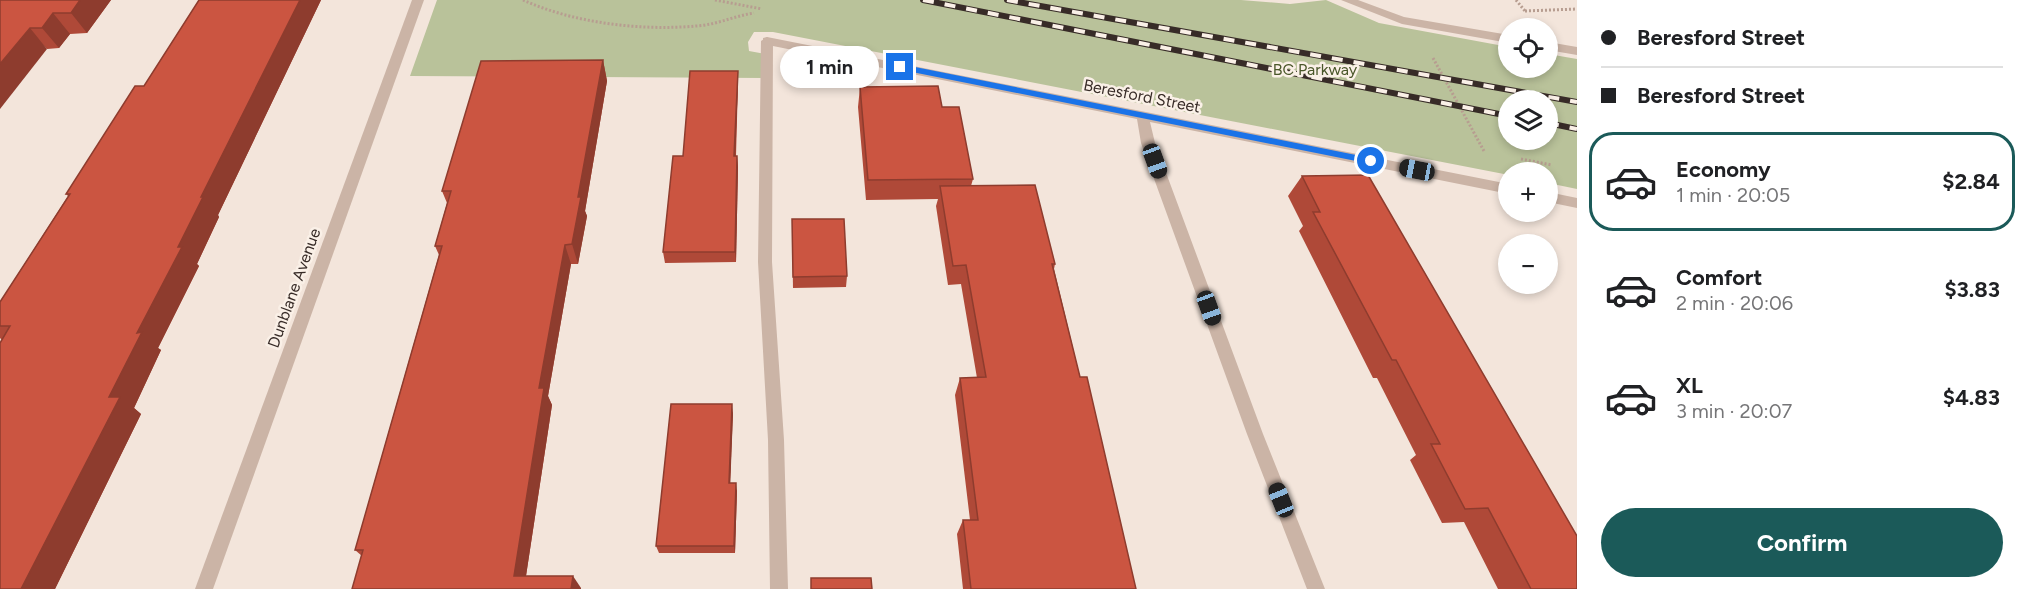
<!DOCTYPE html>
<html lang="en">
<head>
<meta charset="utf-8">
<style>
  :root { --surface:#fff; --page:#f2f2f2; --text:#202124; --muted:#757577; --line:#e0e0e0; --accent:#1b5a59 }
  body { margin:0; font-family:Figtree,sans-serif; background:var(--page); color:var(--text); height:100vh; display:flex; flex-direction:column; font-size:22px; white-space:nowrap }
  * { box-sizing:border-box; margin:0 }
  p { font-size:20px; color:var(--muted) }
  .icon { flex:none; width:33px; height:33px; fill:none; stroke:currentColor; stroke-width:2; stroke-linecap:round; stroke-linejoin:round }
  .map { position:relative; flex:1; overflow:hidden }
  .details { display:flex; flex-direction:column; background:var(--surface); width:450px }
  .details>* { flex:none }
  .guide { display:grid; align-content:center; height:132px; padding:0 24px; background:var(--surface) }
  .controls { position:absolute; left:1498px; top:18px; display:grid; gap:12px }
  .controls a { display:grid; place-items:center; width:60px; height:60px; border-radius:50%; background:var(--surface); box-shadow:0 3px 9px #0003; font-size:30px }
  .end { position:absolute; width:27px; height:27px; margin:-14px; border:8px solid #1a73e8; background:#fff; box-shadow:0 0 0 3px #fff }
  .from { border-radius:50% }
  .bubble { position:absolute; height:42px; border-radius:21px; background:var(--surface); box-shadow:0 3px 9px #0003; font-size:20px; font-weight:700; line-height:42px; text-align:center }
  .car { position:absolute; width:18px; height:36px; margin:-18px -9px; border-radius:8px; box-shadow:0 0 4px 2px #0007; background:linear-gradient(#222 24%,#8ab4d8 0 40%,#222 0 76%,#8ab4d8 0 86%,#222 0) }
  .guide b { display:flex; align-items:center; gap:21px; height:57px; font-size:22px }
  .guide b+b { border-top:2px solid var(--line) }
  .guide i { width:15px; height:15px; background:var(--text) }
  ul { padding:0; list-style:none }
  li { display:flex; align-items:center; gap:18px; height:99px; margin:0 12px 9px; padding:0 12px; border:3px solid transparent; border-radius:24px }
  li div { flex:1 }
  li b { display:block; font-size:22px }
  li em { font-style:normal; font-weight:700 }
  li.active { border-color:var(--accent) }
  li>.icon { width:54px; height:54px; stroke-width:1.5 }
  .action { display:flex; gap:12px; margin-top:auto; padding:12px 24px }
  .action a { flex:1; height:69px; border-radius:36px; background:var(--accent); color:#fff; font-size:24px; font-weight:700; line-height:69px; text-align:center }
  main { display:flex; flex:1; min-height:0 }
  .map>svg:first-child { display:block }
  .green { fill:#b9c29a; fill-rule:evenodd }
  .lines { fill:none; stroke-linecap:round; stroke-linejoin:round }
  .path { stroke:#b79d90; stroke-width:3; stroke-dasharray:2 2; stroke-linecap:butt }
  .lane { fill:#cbb4a6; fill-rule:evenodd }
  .street { fill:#cbb4a6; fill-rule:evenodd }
  .rail-casing { stroke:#372b27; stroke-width:6 }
  .rail { stroke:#faf0e7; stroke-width:4; stroke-dasharray:11; stroke-linecap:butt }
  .wall { fill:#af4938 }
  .shaded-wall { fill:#8e3c2e }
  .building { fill:#cb5541; stroke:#8e3c2e; stroke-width:1.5 }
  .route { fill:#1a73e8 }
  .labels { text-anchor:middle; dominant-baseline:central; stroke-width:5; stroke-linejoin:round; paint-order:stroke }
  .park-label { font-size:16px; fill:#4a572a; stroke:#faf0e7 }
  .street-label { font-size:16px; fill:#372b27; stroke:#faf0e7 }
</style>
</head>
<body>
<main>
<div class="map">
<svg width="1577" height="589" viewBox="0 0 1577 589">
  <rect width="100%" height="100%" fill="#f3e5db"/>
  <!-- green -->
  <path class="green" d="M437,0H1241L1290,4L1326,0L1379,23L1509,47V68H1548V54L1577,59V189L1548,183V172H1509V175L773,32H754L748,42L749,51L766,54L765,78L410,76ZM1509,100H1548V140H1509Z"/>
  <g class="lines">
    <!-- path -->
    <g class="path">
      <path d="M523,0C574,23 640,31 696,26C716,25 734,16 754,13"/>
      <path d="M715,0L762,9"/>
      <path d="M1516,0L1525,11"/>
      <path d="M1525,11L1577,9"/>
      <path d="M1433,58L1484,151"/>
      <path d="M1521,159L1552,165"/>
    </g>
    <!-- lane -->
    <g class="lane">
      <path d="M1341,0H1358L1404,17L1509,35V43L1402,24Z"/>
      <path d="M767,37L773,41L772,262L784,440L788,589H770L768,440L758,262L761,41Z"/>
      <path d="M1548,42L1577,47V55L1548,50Z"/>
    </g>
    <!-- street -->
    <g class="street">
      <path d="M412,0H424L213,589H195Z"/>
      <path d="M767,37L1509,184V194L1150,122L1155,143L1263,434L1325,589H1307L1247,434L1141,143L1137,119L763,44V38Z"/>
      <path d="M1548,192L1577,198V208L1548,202Z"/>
    </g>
    <!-- rail casing -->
    <g class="rail-casing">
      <g id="rail">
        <path d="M923,0L1509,116"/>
        <path d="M1007,0L1577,102"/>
        <path d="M1548,123L1577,129"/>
      </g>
    </g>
    <!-- rail -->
    <use href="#rail" class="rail"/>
  </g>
  <!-- wall -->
  <g class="wall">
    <path d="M0,0H111L87,33L70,34L59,48L47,49Z"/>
    <path d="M199,0H321L218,215L219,217L197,264L199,266L158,348L161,350L134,408L141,414L55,589H0L2,340L0,338V302L68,196L66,194L144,86Z"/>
    <path d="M603,60L607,81L585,211L587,216L578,264H571L548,396L552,405L526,576L581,588V589H352L362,556L355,550L439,255L435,246L447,203L442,191Z"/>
    <path d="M738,82L736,156H737L738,167L736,262L665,263L663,252L683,156Z"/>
    <path d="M860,87L942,107L973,179L971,186L1055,264L1054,269L1080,377L1136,589H963L957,534L963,520H970L955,395L960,378H977L961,284L948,285L936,206L938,199L866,200L858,107Z"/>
    <path d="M1302,176L1577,589H1498L1464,522L1442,523L1410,460L1416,455L1377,378H1373L1299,231L1303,226L1288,196Z"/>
    <path d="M792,219L847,276L846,287L793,288Z"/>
    <path d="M733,413L730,483L737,491L735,553H659L656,546Z"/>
  </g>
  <!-- shaded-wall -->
  <g class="shaded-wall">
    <path d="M80,0H111L87,33L71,13Z"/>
    <path d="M300,0H321L218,215L219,217L197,264L199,266L158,348L161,350L134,408L141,414L55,589H21L109,397L137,333L201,197Z"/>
    <path d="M53,13L70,34L59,48L42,28Z"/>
    <path d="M30,28L47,49L0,109V64Z"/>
    <path d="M603,60L607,81L585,211L587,216L578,264L572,244L578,197Z"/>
    <path d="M738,71V82L735,167L734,156Z"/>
    <path d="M737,156L738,167L736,262L735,252Z"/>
    <path d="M565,245L571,264L548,396L552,405L524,589L514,576L539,388Z"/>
    <path d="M732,404L733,413L730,491L729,483Z"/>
    <path d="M736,483L737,491L735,553L734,546Z"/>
    <path d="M573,576L581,588V589H571Z"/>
  </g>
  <!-- building -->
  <g class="building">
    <path d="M0,0H80L71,13H53L42,28H30L0,64Z"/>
    <path d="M199,0H300L201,197H203L178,247H182L137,333L142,332L109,397H120L21,589H0V343L10,326H0V302L70,194H66L135,86H144Z"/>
    <path d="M603,60L578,197H581L572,244L565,245L539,388H544L514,576H573L571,589H352L363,550H355L442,246H435L451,191H442L481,61Z"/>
    <path d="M690,71H738L734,156H737L735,252H663L673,156H683Z"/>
    <path d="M938,86L942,107H959L973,179L868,180L860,87Z"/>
    <path d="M1368,175L1577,536V589H1531L1488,508L1465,509L1431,444H1440L1396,360H1392L1313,212H1320L1302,176Z"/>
    <path d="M1035,185L1055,264H1052L1080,377H1087L1136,589H971L963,520H978L960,378L986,377L966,265L953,266L940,186Z"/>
    <path d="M792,219H844L847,276L793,277Z"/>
    <path d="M671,404H732L729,483H736L734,546H656Z"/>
    <path d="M811,578H871L872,589H811Z"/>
  </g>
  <!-- route -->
  <path class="route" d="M900,64L1371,158L1376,161L1371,164L897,69L896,67Z"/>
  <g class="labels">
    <!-- park labels -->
    <g class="park-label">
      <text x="1315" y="69">BC Parkway</text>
    </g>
    <!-- street labels -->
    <g class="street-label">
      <text transform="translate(1142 96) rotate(11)">Beresford Street</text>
      <text transform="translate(294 288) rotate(-70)">Dunblane Avenue</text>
    </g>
  </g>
</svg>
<div class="controls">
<a><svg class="icon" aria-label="locate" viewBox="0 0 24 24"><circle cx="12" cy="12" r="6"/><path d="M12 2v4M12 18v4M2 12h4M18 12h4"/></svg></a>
<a><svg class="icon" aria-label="layers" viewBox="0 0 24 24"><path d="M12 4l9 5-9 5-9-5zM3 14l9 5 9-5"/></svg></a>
<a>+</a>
<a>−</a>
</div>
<i class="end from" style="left:1371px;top:161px"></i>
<i class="end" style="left:900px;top:67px"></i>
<div class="bubble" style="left:780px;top:46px;width:99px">1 min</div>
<i class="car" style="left:1155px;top:161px;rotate:160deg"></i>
<i class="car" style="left:1417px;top:170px;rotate:281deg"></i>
<i class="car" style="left:1209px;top:308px;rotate:160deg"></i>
<i class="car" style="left:1281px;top:500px;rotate:338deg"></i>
</div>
<section class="details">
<div class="guide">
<b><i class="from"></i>Beresford Street</b>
<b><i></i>Beresford Street</b>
</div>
<ul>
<li class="active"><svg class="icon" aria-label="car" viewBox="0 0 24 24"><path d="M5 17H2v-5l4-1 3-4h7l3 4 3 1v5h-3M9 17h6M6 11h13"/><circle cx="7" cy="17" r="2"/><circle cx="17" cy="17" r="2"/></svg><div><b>Economy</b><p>1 min · 20:05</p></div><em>$2.84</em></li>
<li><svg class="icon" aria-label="car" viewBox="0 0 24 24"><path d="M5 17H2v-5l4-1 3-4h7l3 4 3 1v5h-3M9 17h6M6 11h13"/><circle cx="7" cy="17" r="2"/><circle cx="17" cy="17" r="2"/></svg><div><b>Comfort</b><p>2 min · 20:06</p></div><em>$3.83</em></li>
<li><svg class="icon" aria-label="car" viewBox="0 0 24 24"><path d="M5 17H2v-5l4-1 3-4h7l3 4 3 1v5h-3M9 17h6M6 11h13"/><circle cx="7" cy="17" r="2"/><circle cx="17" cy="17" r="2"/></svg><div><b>XL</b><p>3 min · 20:07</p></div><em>$4.83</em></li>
</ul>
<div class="action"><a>Confirm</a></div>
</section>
</main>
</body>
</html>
